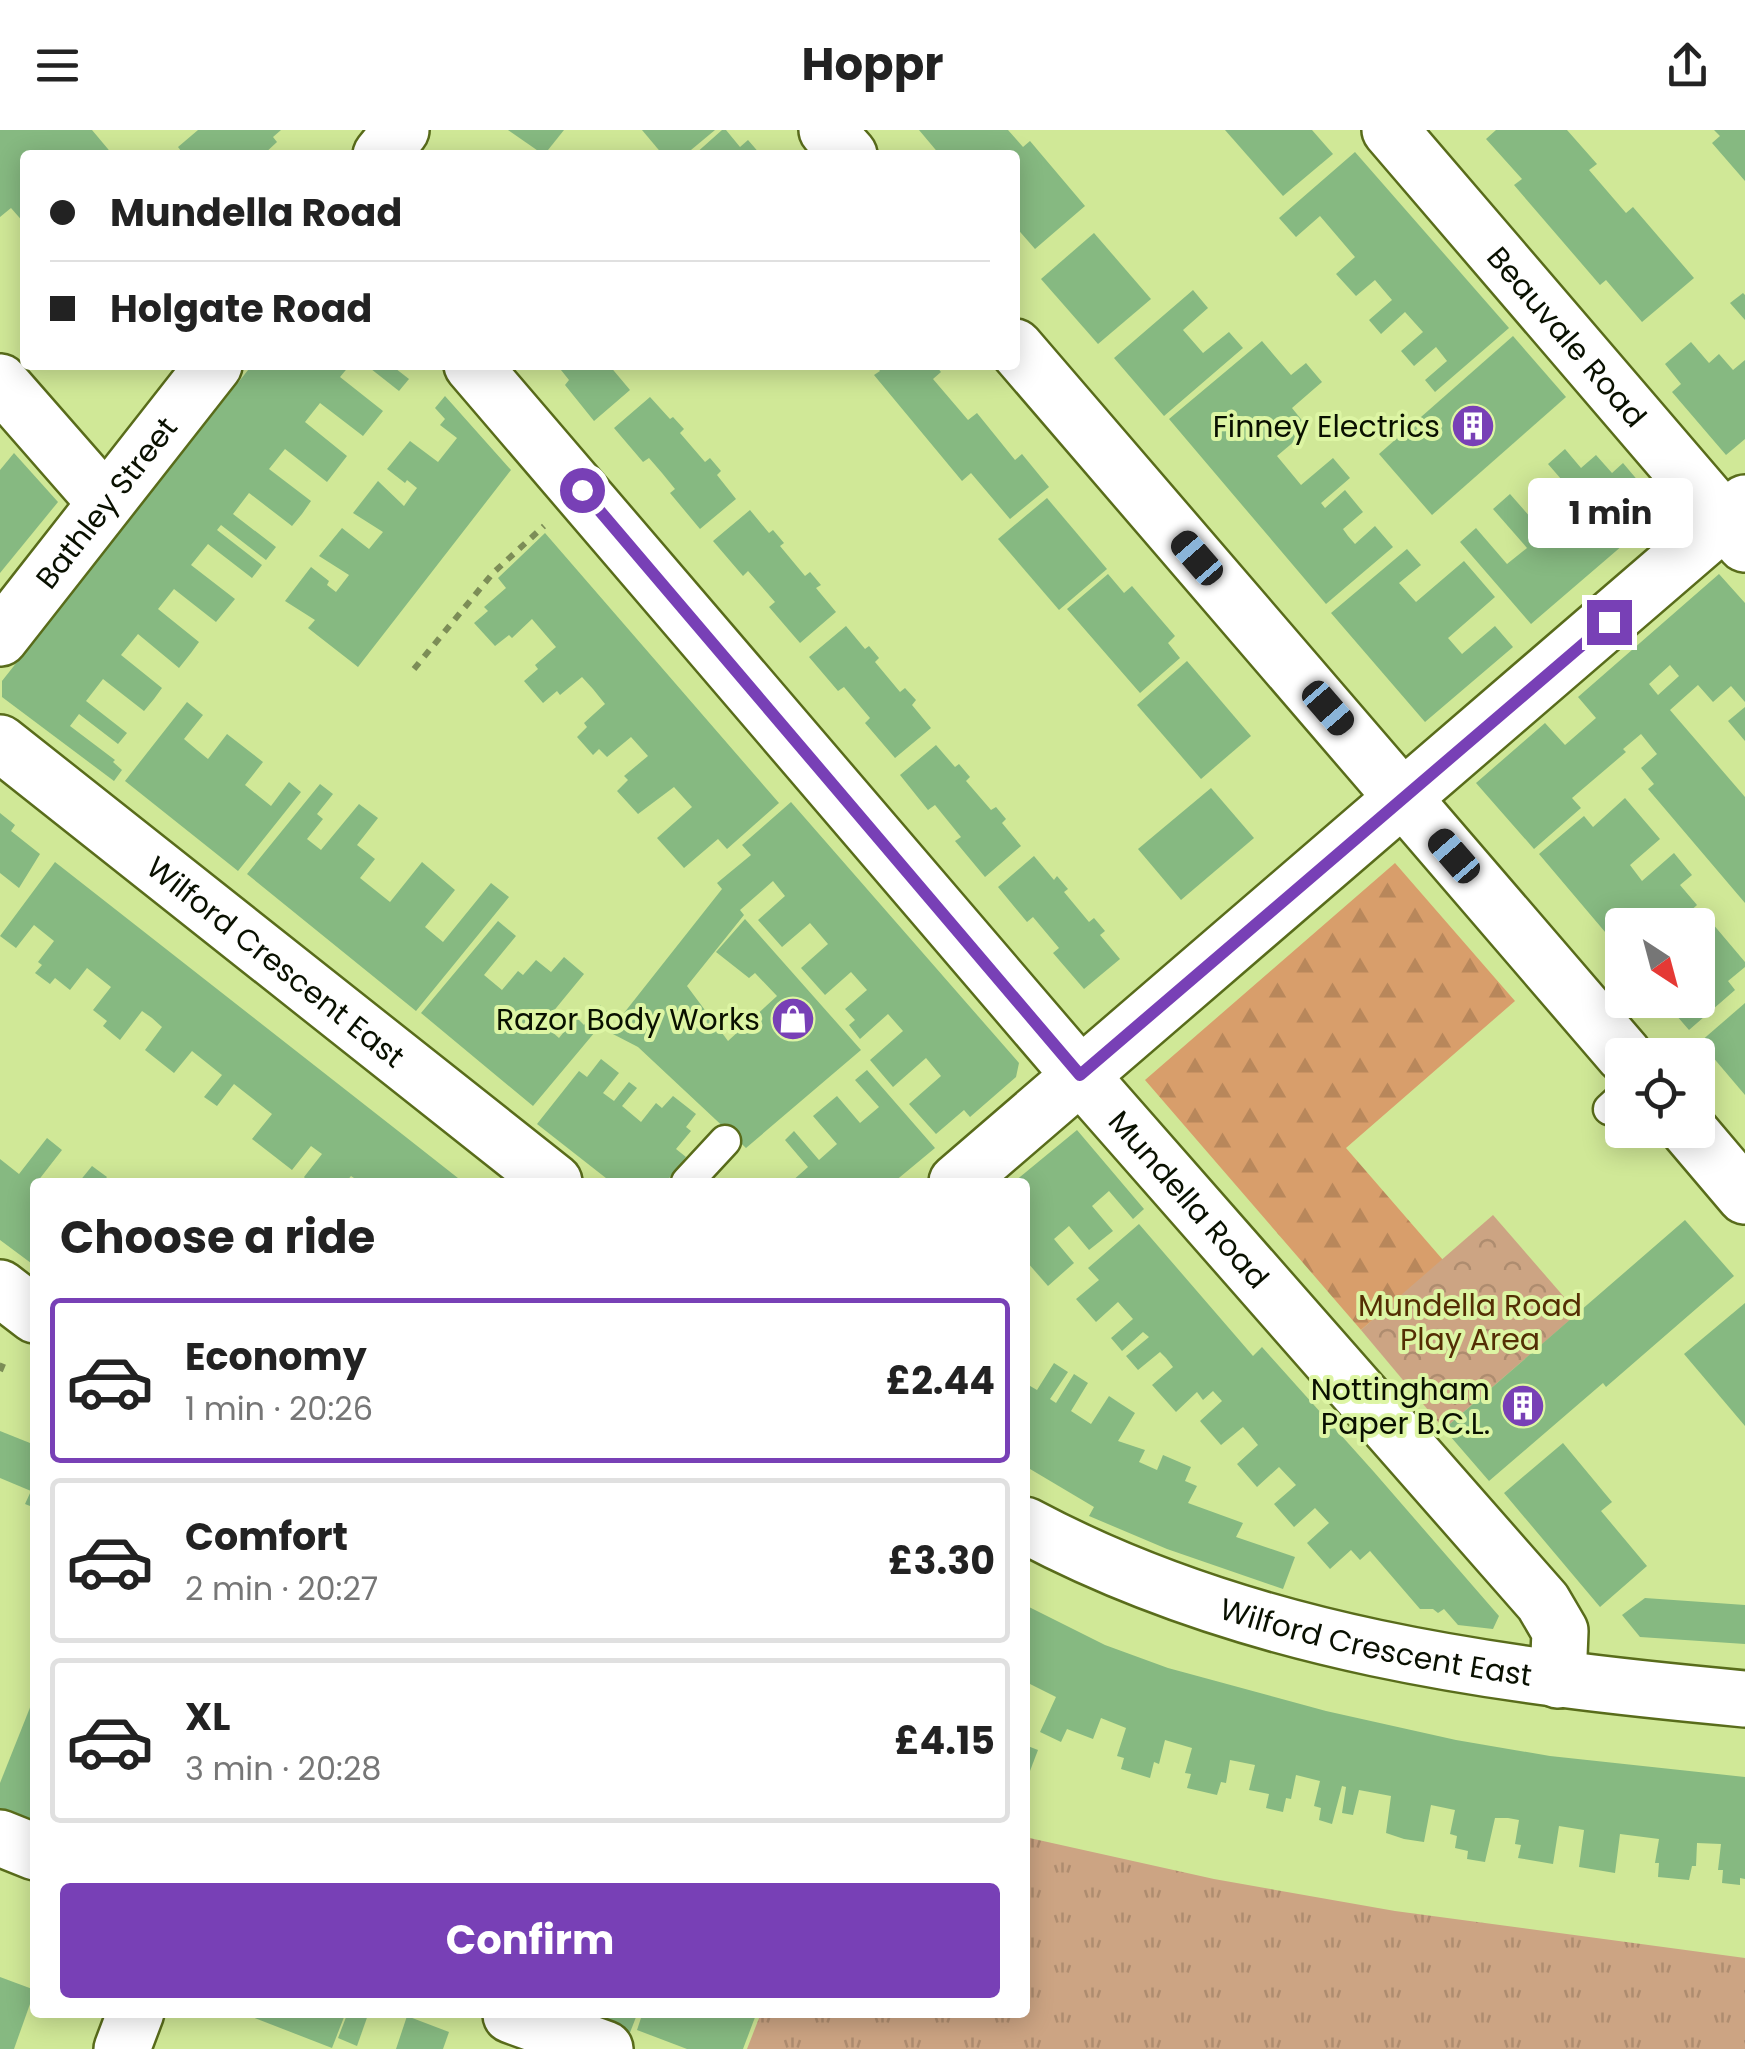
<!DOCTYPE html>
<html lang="en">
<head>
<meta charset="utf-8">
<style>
  :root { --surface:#fff; --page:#f6f6f6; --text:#222; --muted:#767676; --line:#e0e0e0; --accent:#7840b6 }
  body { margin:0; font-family:Poppins,sans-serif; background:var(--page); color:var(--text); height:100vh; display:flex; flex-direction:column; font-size:38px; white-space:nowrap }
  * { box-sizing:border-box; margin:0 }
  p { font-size:32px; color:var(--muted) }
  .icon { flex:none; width:55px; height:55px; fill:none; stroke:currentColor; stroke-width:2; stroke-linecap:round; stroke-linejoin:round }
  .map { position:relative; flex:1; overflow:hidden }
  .drawer { position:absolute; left:30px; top:1048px; width:1000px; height:840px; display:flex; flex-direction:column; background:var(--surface); border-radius:10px; box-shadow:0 5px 25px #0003 }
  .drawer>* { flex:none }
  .hud { position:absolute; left:20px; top:20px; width:1000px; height:220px; border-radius:10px; box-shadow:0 5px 25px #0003; display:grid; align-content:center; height:220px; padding:0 30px; background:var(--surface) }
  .needle { width:65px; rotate:144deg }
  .fabs { position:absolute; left:1605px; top:778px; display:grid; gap:20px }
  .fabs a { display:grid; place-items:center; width:110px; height:110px; border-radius:10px; background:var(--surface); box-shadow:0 5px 25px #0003; font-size:50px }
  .end { position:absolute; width:45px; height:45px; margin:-22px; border:12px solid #7840b6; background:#fff; box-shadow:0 0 0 5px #fff }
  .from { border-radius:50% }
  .bubble { position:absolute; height:70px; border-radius:10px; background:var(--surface); box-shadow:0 5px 25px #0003; font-size:32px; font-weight:700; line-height:70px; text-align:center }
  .car { position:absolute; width:30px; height:60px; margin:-30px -15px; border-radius:12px; box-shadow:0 0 8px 2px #0007; background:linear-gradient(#222 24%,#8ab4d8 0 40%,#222 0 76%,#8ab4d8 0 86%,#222 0) }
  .hud b { display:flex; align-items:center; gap:35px; height:95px; font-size:38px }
  .hud b+b { border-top:2px solid var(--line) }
  .hud i { width:25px; height:25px; background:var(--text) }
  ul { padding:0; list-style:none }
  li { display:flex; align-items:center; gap:30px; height:165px; margin:0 20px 15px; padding:0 10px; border:5px solid var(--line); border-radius:10px }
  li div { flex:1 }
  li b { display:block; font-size:38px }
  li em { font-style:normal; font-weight:700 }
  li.current { border-color:var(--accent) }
  li>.icon { width:90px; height:90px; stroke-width:1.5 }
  h2 { padding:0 30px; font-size:45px; line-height:120px }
  .action { display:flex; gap:20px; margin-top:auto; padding:20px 30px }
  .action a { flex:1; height:115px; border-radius:10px; background:var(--accent); color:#fff; font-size:40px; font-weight:700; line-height:115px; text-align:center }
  header { display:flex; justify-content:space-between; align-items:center; height:130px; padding:0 30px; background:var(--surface); font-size:45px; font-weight:700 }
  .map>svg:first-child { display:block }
  .grass { fill:url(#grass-tufts) }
  .forest { fill:url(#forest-firs) }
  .park { fill:url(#park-crowns) }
  .building { fill:#86b981; fill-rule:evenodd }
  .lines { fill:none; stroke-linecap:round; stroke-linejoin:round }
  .service-casing { stroke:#596c1b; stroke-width:35 }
  .minor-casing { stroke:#596c1b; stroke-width:60 }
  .tertiary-casing { stroke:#596c1b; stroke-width:60 }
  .path { stroke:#7c8d57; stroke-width:6; stroke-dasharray:8 8; stroke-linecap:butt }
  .service { stroke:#fff; stroke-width:30 }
  .minor { stroke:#fff; stroke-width:55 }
  .tertiary { stroke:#fff; stroke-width:55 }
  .route { stroke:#7840b6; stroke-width:12 }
  .labels { text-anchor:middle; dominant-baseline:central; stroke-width:8; stroke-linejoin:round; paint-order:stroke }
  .street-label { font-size:30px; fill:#091000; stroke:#ddf5a4 }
  .poi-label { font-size:30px; fill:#091000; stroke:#ddf5a4; text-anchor:end }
  .park-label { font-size:30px; fill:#542e04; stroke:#ddf5a4 }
</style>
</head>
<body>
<header><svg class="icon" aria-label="menu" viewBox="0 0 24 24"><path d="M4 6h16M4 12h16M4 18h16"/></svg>Hoppr<svg class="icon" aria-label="share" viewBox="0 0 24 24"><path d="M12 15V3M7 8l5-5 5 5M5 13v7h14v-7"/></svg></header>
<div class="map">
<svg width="1745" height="1919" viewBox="0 0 1745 1919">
  <defs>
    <pattern id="grass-tufts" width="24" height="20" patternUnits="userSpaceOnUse" patternTransform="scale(2.5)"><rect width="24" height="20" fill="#cca483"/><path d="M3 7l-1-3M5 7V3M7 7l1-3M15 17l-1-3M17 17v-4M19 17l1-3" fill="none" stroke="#ae8c6f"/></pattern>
    <pattern id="forest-firs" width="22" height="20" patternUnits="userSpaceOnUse" patternTransform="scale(2.5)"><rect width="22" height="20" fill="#d89e6b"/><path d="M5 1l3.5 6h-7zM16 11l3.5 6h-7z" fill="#b8875b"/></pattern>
    <pattern id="park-crowns" width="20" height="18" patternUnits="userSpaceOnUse" patternTransform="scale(2.5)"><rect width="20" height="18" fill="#cca483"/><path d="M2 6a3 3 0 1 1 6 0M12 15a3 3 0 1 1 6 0" fill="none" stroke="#ae8c6f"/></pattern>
  </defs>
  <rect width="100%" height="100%" fill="#d0e897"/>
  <!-- grass -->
  <path class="grass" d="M1025,1707L1214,1749L1395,1781L1745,1828V1919H747L761,1883L1025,1882Z"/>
  <!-- forest -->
  <path class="forest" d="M1395,733L1515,871L1346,1018L1443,1130L1361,1200L1145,950Z"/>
  <!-- park -->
  <path class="park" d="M1493,1085L1578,1183L1444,1299L1361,1200Z"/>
  <!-- building -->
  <g class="building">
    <path d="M0,0H92L113,25H25V94L11,78L0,87Z"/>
    <path d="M198,0H281L273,7L277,12L263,25H184L178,17Z"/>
    <path d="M508,0H564L544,25Z"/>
    <path d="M642,0H715L685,25H663Z"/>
    <path d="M722,0H726L740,17L748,10L761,25H694Z"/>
    <path d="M919,0H1008L1023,17L1030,11L1085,76L1035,119L1015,96V25H940Z"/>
    <path d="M1225,0H1312L1333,24L1283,66Z"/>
    <path d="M1496,0H1567L1597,34L1589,40L1626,83L1633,77L1694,148L1642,192L1606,150L1600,155L1514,55L1522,49L1486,9Z"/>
    <path d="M1714,0H1745V51L1712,13L1720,6Z"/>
    <path d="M1355,22L1509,198L1435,262L1425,250L1447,231L1436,217L1414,236L1401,221L1423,202L1405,182L1381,204L1369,190L1392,170L1375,150L1356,166L1336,144L1355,127L1320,86L1296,107L1279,88Z"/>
    <path d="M1094,103L1151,169L1098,214L1041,149Z"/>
    <path d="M1193,160L1208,178L1183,200L1203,223L1229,202L1243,218L1164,286L1114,228Z"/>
    <path d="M1743,163L1745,165V190L1730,173Z"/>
    <path d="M1513,206L1566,267L1432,385L1379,324Z"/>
    <path d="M1262,211L1291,245L1306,233L1322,252L1292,278L1309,299L1277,326L1301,355L1333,328L1350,348L1321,373L1325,378L1345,360L1363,382L1343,399L1348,406L1355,414L1375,396L1393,417L1326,474L1169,289Z"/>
    <path d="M1691,212L1709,233L1719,224L1733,240L1745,230V309L1726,325L1672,262L1681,254L1665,234Z"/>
    <path d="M252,235H350L340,247L383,281L363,306L320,273L305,292L347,326L327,352L285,319L269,339L311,371L302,384L292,396L249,363L233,384L276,417L266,430L221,395L217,400L262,435L252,448L208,414L191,435L235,469L216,492L174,459L158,479L199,512L191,523L179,538L138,504L121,525L162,558L154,569L144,581L103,549L86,571L127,603L118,614L79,584L70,596L115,630L113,632L122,640L114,651L2,567V551Z"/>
    <path d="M366,235H391L409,249L399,261Z"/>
    <path d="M557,235H609L630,260L594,291L565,255L569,250Z"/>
    <path d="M875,235H935L941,242L933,249L968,290L977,283L1015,330L1022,324L1049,357L1010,389L971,343L962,351L874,245L880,241Z"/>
    <path d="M445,266L511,340L358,537L308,498L315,490L285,471L311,437L329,451L327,455L336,462L349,445L319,426L342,398L369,419L383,402L353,383L378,351L404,376L411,366L417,358L407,350L405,353L387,339L410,311L438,332L457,308L440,295L445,289L435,278Z"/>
    <path d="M650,267L670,289L673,287L684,299L680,303L705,332L710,328L721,341L717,345L736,369L700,399L670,363L675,359L662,343L649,328L643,332L614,298Z"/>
    <path d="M1565,319L1581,338L1596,325L1612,343L1623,333L1667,385L1641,408L1637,403L1531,494L1460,412L1476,398L1507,434L1527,418L1493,379L1510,364L1532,389L1548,374L1561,389L1581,372L1548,334Z"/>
    <path d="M14,323L58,372L0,443V340Z"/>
    <path d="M1047,368L1107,439L1059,480L998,409Z"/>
    <path d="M750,380L769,403L773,400L784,413L780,416L805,446L810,442L821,455L816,458L836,482L800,513L769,477L775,472L748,441L743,446L713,411Z"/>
    <path d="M545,403L779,673L727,719L718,709L684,738L657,708L692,677L674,657L638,684L617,661L628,650L624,646L648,626L631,607L607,627L599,619L593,625L577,607L587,597L584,593L605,574L593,559L582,547L560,565L557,561L543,573L524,551L538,539L535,535L556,517L532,489L512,508L509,505L495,516L474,493L488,481L484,477L506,458L498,448Z"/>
    <path d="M1407,419L1421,435L1399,453L1416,472L1464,431L1495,467L1448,508L1462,524L1495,496L1513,517L1425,592L1331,483Z"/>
    <path d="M1108,444L1124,463L1132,456L1175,506L1168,513L1180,528L1140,563L1067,479Z"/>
    <path d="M1719,444L1745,473V572L1731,556L1713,572L1698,555L1670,580L1745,667V773L1648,659L1654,654L1641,638L1657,624L1641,604L1623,619L1626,622L1572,668L1581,678L1534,719L1476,653L1545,593L1565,615L1596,588L1578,567ZM1670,535L1679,546L1658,565L1649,554Z"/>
    <path d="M846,496L865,519L869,516L879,528L875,532L900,562L905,558L916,570L912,575L931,598L895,628L865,593L870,588L844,557L838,561L809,527Z"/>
    <path d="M1187,531L1251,606L1201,649L1137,575Z"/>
    <path d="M187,572L203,585L184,609L197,620L208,629L227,604L263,632L245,655L271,676L289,652L301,662L238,741L125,651Z"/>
    <path d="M1745,577V611L1728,591Z"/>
    <path d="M936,615L955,637L959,634L970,647L966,651L991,680L996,677L1006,689L1002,693L1021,716L985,747L955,711L961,707L935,675L928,680L900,645Z"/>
    <path d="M320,654L333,664L317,684L323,689L307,709L321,720L359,674L378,688L357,715L375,729L360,748L390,772L422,732L455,760L425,797L443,812L491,753L509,767L416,881L247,744Z"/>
    <path d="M1211,658L1254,708L1181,770L1138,719Z"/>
    <path d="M1625,668L1660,709L1630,735L1642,751L1674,723L1692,745L1680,755L1697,775L1679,791L1682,795H1622V822L1539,724L1584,686L1593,697Z"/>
    <path d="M791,672L1019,933L1016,947L970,987L964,980L936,1004L909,974L941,946L926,928L893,957L870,930L903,901L888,884L860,909L849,895L855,890L845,879L867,860L851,842L825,865L801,838L828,814L810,793L782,817L758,790L785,766L773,751L740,780L744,785L687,856L728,911L777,866L755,843L749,848L716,822L745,789L861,920L746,1018L638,917L609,902L722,759L717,753L751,725L742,715Z"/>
    <path d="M0,683L15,695L11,701L40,724L19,758L0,743Z"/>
    <path d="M1034,726L1054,750L1057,746L1068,759L1064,762L1089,792L1094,788L1105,801L1100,805L1120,829L1084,859L1053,823L1059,818L1033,787L1027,792L998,757Z"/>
    <path d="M55,732L402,1004L463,1052H360L351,1046L346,1052H308L304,1047L322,1024L311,1016L292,1040L252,1009L272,984L234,954L217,976L204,967L222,945L192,921L174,943L145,920L162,897L152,888L142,881L120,910L103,896L107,891L93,880L111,857L87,838L70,860L55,848L50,854L35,843L42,835L38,832L54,811L34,795L16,818L0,806Z"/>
    <path d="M498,791L516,806L484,845L502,860L518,841L523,845L536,830L551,842L564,827L584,844L543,894L559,908L576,887L584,895L600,875L610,884L533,976L421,883Z"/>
    <path d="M1712,793L1745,832V837L1728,851L1735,860L1689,900L1663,870H1698V805Z"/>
    <path d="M1745,873V965L1700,912Z"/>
    <path d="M601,929L619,943L603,963L614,971L629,952L637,958L622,976L641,992L656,973L662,978L673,966L696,984L686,997L691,1001L676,1019L686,1027L666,1052H611L537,994L579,941L587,947Z"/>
    <path d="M867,940L935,1018L894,1052H791L808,1037L785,1010L794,1001L819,1030L837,1014L813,986L837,966L860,993L879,977L855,950Z"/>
    <path d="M1077,1000L1144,1079L1133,1089L1109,1061L1092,1076L1113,1101L1089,1120L1069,1096L1054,1109L1074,1133L1048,1156L1027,1132L1025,1134V1052H1014Z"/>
    <path d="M47,1008L62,1020L34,1056L35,1136L0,1110V1029L19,1044Z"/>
    <path d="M92,1036L107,1047L103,1052H79Z"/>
    <path d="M1685,1090L1734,1146L1606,1257L1603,1253L1489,1351L1444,1299Z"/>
    <path d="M1139,1094L1253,1226L1262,1217L1374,1342L1499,1486L1493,1499L1458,1495L1444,1479L1438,1483L1433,1479H1420L1370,1421L1360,1430L1351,1420L1330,1439L1307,1413L1329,1393L1315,1378L1294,1397L1274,1374L1296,1355L1279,1337L1257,1357L1237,1334L1258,1315L1250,1305L1243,1297L1221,1315L1200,1291L1222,1271L1213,1261L1203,1270L1197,1262L1176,1282L1152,1255L1173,1237L1166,1228L1160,1222L1138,1240L1126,1226L1149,1207L1143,1202L1122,1221L1111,1208L1133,1189L1118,1172L1096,1192L1076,1169L1099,1150L1088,1138Z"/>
    <path d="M1745,1173V1296L1684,1224Z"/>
    <path d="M1054,1233L1068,1242L1050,1269L1056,1273L1074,1244L1088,1253L1071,1281L1091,1294L1109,1266L1121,1274L1135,1283L1118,1311L1145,1320L1139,1332L1157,1340L1163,1325L1191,1337L1185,1351L1197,1356L1188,1373L1243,1393L1236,1407L1295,1427L1283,1459L1167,1419L1089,1386L1094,1377L1025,1336V1253L1037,1260Z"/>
    <path d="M0,1301L35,1315V1378L25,1374L31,1361L0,1348Z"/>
    <path d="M1563,1313L1612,1372L1601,1381L1647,1436L1600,1477L1504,1363Z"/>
    <path d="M1645,1468L1745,1475V1514L1640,1507L1622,1485Z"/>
    <path d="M1025,1475L1105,1515L1168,1538L1326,1581L1456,1610L1550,1626L1745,1647V1749L1740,1748V1755L1722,1753L1723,1740H1718L1721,1714L1697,1713L1696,1736H1692L1689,1750L1658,1747L1659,1733H1655L1659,1709L1620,1704L1615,1743L1579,1737L1584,1700L1559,1696L1553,1734L1518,1728L1521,1715L1515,1714L1519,1690L1508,1688H1495L1485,1732L1467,1729L1468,1721L1455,1718L1457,1706L1450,1704L1455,1680L1431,1675L1424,1712L1404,1709L1386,1703L1391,1666L1359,1660L1353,1685L1342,1683L1346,1657L1342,1656L1332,1694L1319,1690L1321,1678L1314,1676L1320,1651L1296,1645L1291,1669L1286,1668L1283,1682L1266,1678L1269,1664L1249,1660L1255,1635L1230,1630L1226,1653L1221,1652L1217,1665L1187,1658L1191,1644L1185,1643L1192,1618L1165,1610L1159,1634L1154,1632L1150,1648L1121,1639L1124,1628L1117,1626L1126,1598L1101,1588L1093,1609L1067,1599L1061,1612L1040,1602L1056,1567L1030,1554L1025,1565Z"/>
    <path d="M35,1565V1682L31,1693L0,1681V1653Z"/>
    <path d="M1025,1615L1038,1620L1025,1654Z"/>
    <path d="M0,1847L35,1860L14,1919H0Z"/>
    <path d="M239,1882H346L332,1918Z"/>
    <path d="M348,1882H369L357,1916L338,1908Z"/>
    <path d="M549,1882H638L624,1918Z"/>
    <path d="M643,1882H757L743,1919H687L637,1900Z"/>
    <path d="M407,1886L449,1902L443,1919H396Z"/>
  </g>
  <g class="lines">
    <!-- service casing -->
    <g class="service-casing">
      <g id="service">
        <path d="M1609,979L1622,967"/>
        <path d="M687,1052L725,1011"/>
      </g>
    </g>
    <!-- minor casing -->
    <g class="minor-casing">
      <g id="minor">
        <path id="s1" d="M1390,0L1745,414"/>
        <path id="s2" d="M472,235L1080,945L1543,1472L1560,1501L1558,1550"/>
        <path d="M0,252L105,372"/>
        <path id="s3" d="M0,613L554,1052"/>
        <path d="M957,1052L1745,373"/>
        <path d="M0,1158L35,1185"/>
        <path id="s4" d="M1025,1395C1248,1514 1497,1546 1745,1569"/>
        <path d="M0,1708L35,1722"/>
        <path d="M511,1885L605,1919"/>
        <path d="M122,1919L136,1882"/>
      </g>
    </g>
    <!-- tertiary casing -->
    <g class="tertiary-casing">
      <g id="tertiary">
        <path d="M827,0L849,25"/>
        <path d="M381,25L401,0"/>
        <path d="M1015,217L1624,925"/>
        <path id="s5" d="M0,508L214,235"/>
        <path d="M1689,1000L1745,1066"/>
      </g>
    </g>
    <!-- path -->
    <g class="path">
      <path d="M414,539L493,443L544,396"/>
      <path d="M0,1241L6,1227"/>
    </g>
    <!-- service -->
    <use href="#service" class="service"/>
    <!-- minor -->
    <use href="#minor" class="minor"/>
    <!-- tertiary -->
    <use href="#tertiary" class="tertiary"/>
  </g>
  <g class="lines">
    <!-- route -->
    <path class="route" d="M582,360L1080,945L1609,492"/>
  </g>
  <!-- icons -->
  <defs>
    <g id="building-disc" transform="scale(2.25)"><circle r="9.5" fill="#7840b6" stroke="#ddf5a4"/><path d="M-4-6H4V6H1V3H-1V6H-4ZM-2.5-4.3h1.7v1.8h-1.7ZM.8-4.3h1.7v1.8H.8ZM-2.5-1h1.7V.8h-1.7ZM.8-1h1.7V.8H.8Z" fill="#fff"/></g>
    <g id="shop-disc" transform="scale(2.25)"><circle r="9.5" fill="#7840b6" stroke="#ddf5a4"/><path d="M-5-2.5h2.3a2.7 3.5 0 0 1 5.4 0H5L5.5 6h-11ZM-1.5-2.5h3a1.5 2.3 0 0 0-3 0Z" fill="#fff"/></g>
  </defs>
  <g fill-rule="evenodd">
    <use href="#building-disc" x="1473" y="296"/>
    <use href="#shop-disc" x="793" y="889"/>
    <use href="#building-disc" x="1523" y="1276"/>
  </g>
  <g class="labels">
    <!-- street labels -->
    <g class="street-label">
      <text stroke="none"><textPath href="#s1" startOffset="272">Beauvale Road</textPath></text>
      <text stroke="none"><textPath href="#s5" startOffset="172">Bathley Street</textPath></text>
      <text stroke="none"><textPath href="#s3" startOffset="352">Wilford Crescent East</textPath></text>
      <text stroke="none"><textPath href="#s2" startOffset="1100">Mundella Road</textPath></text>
      <text stroke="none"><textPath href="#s4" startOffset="372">Wilford Crescent East</textPath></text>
    </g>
    <!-- poi labels -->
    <g class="poi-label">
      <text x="1440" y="296">Finney Electrics</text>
      <text x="760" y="889">Razor Body Works</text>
      <text x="1490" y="1259">Nottingham<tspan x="1490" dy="34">Paper B.C.L.</tspan></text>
    </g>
    <!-- park labels -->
    <g class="park-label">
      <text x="1470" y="1175">Mundella Road<tspan x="1470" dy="34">Play Area</tspan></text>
    </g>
  </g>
</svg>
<div class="fabs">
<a><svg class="needle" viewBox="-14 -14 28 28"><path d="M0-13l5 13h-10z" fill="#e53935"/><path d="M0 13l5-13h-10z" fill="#767676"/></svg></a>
<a><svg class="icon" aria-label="locate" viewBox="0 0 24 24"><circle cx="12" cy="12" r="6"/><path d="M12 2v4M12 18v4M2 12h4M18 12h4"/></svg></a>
</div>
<i class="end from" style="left:582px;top:360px"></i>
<i class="end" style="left:1609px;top:492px"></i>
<div class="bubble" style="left:1528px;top:348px;width:165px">1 min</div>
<i class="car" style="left:1197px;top:428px;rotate:319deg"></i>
<i class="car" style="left:1328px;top:578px;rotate:139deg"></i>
<i class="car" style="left:1454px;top:726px;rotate:319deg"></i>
<div class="hud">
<b><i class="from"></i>Mundella Road</b>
<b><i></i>Holgate Road</b>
</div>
<section class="drawer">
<h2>Choose a ride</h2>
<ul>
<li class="current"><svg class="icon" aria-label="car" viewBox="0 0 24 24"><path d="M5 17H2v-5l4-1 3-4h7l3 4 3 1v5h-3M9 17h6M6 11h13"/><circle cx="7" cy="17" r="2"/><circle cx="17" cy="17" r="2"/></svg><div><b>Economy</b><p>1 min · 20:26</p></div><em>£2.44</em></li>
<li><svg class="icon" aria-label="car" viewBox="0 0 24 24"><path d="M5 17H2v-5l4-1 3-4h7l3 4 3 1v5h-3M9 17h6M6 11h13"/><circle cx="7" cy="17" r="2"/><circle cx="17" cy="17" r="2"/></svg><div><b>Comfort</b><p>2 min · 20:27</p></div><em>£3.30</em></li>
<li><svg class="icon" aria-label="car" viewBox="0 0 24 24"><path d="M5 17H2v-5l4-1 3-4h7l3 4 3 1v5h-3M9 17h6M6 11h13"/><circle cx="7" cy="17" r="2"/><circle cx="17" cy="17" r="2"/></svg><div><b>XL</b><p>3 min · 20:28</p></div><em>£4.15</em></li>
</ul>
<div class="action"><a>Confirm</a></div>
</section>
</div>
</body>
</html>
